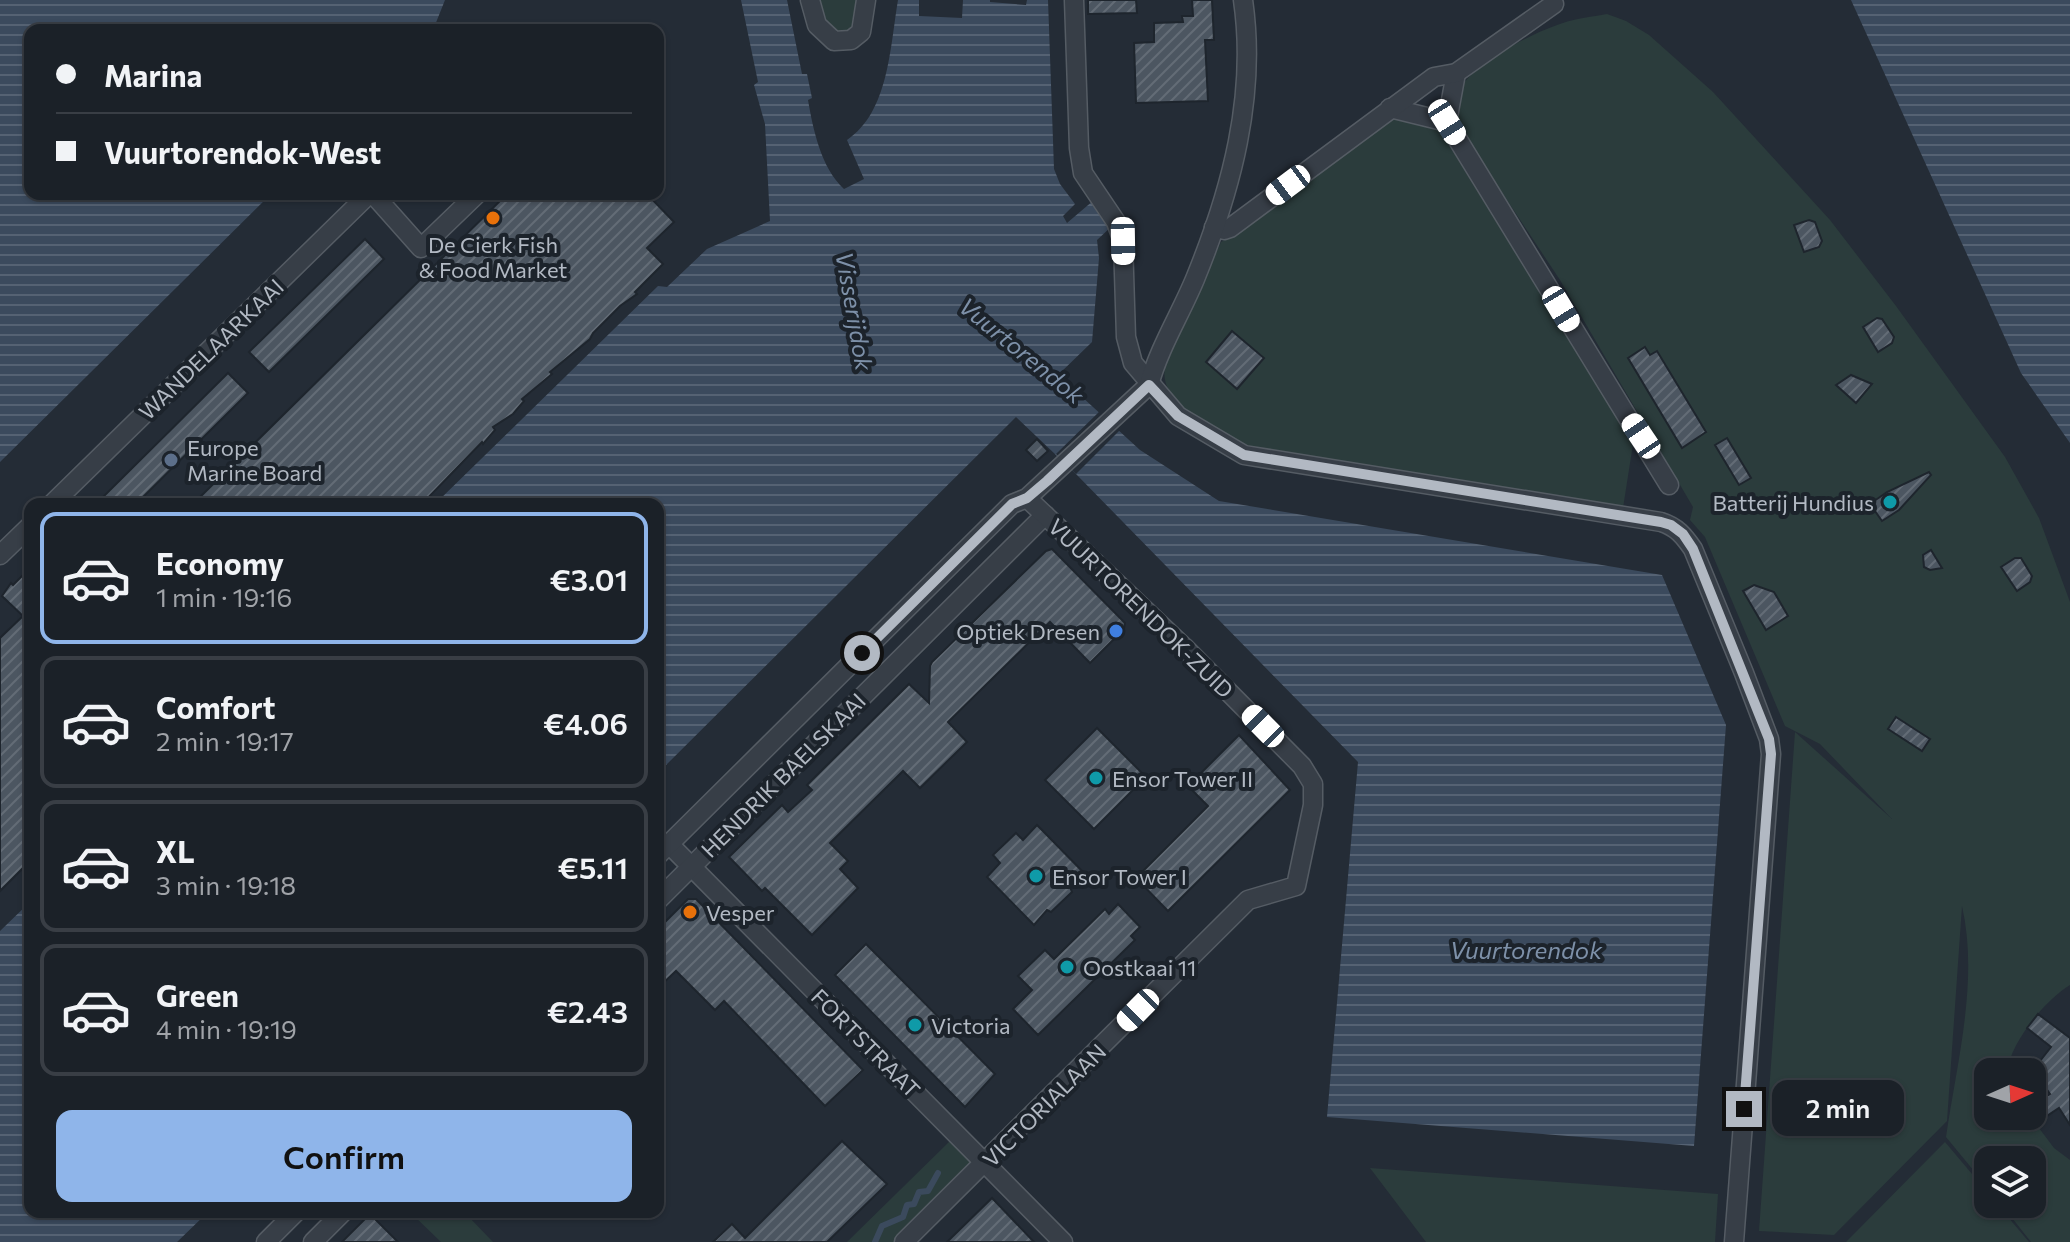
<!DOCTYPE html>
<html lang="en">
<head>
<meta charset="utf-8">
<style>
  :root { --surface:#1b2128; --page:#282e34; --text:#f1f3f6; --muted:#a0a3a8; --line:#393e45; --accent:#8fb5ea }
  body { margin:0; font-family:Commissioner,sans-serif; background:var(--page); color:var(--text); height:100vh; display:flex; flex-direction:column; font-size:30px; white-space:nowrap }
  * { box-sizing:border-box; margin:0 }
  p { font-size:26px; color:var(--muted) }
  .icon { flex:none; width:44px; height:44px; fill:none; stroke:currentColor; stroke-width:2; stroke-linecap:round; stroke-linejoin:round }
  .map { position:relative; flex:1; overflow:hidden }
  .panel { position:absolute; left:24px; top:498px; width:640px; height:720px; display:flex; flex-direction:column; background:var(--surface); border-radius:16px; box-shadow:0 2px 6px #0004,0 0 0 2px var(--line) }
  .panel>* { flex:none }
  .hud { position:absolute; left:24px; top:24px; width:640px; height:176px; border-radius:16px; box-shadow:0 2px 6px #0004,0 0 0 2px var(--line); display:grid; align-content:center; height:176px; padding:0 32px; background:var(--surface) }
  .needle { width:52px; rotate:87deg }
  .tools { position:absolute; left:1974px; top:1058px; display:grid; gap:16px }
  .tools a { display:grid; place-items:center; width:72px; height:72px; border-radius:16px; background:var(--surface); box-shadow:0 2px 6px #0004,0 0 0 2px var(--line); font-size:40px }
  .end { position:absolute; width:36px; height:36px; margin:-18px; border:10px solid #b2b9c3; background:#111; box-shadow:0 0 0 4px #111 }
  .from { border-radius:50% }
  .bubble { position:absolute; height:56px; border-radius:16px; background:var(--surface); box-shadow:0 2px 6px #0004,0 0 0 2px var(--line); font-size:26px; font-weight:600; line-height:56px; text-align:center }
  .car { position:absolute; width:24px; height:48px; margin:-24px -12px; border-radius:10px; box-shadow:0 0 6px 2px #0007; background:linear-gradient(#fff 24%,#345 0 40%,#fff 0 76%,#345 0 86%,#fff 0) }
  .hud b { display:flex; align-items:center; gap:28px; height:76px; font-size:30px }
  .hud b+b { border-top:2px solid var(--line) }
  .hud i { width:20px; height:20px; background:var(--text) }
  ul { padding:14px 0 0; list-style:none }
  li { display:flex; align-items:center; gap:24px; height:132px; margin:0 16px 12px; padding:0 16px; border:4px solid var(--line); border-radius:16px }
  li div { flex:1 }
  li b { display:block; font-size:30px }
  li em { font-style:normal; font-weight:600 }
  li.selected { border-color:var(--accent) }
  li>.icon { width:72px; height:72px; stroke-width:1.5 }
  .cta { display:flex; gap:16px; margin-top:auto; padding:16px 32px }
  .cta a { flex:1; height:92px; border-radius:16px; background:var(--accent); color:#111; font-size:32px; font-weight:600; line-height:92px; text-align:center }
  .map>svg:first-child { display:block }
  .green { fill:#2b3c3c }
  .water { fill:url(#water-rules) }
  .pier { fill:#242c36 }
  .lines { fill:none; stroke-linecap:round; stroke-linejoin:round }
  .stream { stroke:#3b4a5d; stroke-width:6 }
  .building { fill:url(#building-hatch); stroke:#1e252d; stroke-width:2 }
  .street-casing { stroke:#555c64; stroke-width:21 }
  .street { stroke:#373e47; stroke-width:18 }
  .route { stroke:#b2b9c3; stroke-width:10 }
  .food-dot { fill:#e8710a; stroke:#1c232b; stroke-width:3 }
  .service-dot { fill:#5c6f8a; stroke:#1c232b; stroke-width:3 }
  .culture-dot { fill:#0f9aa8; stroke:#1c232b; stroke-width:3 }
  .shop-dot { fill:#3f7fe0; stroke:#1c232b; stroke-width:3 }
  .labels { text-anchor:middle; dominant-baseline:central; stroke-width:8; stroke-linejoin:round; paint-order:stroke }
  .poi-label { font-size:22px; fill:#b2b9c3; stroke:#1c232b; text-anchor:start }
  .street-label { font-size:22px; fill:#b2b9c3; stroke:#1c232b }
  .water-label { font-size:24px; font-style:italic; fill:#7d90a8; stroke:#1c232b }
</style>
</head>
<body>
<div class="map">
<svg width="2070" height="1242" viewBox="0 0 2070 1242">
  <defs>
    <pattern id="water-rules" width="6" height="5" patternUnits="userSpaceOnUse" patternTransform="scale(2)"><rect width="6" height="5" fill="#3b4a5d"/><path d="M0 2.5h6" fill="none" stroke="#556273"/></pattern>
    <pattern id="building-hatch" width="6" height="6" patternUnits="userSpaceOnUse" patternTransform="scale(2)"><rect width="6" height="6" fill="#4c5661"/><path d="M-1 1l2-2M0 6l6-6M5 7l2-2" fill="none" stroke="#636c76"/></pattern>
  </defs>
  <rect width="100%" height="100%" fill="#242c36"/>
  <!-- green -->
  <g class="green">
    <path d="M814,0H858L850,35H839L816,7Z"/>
    <path d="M1607,14L1626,21L1649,35L1713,92L1830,220L1896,306L2005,457L2039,518L2070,602V985C2045,1000 2010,1043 2007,1072H1988V1116H2030L2054,1148L2070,1160V1242H2031L2001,1204H2032V1160H1988V1188L1946,1137C1957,1061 1979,981 1962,906L1947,1121L1834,1235L1759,1231L1795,732L1892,819L1820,744L1785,726L1705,537L1690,520L1693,507L1560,280L1459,128C1458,120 1454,110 1455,103C1457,69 1534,32 1563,23C1577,18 1592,17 1607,14Z"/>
    <path d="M1392,116L1438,127L1633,444L1623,508L1245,446C1215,428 1154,405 1166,363L1221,242L1236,233Z"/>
    <path d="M950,1141L975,1166L897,1242H847Z"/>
    <path d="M1945,1142L1988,1193V1204H1997L2029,1242H1846Z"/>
    <path d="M1370,1168L1718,1194L1715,1242H1426Z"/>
    <path d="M410,1212H464L493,1242H441Z"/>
  </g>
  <!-- water -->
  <g class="water">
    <path d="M0,0H445L433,30H30V194H271L0,462Z"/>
    <path d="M741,0H787L802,74H807L812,98L808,100C813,129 821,168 844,189L864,179L847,140C889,112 890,47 898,0H919V16L962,18L963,0H990V2L1026,5L1027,0H1048L1054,169L1060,184L1075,204L1063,216L1067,223L1094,200L1112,226L1097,240L1099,258L1092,342L1058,375L1140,450L1219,501L1662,575L1726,725L1694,1146L1327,1117L1358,762L1076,474L1016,417L658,773V504H435L658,286L667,287L707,249L770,221L765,124L754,85L758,82Z"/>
    <path d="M1851,0H2070V443L2021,373Z"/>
    <path d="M30,902V1212H208L177,1242H0V931Z"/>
  </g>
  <!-- pier -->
  <path class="pier" d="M1102,409L1122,428L1076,474L1056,454Z"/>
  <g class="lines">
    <!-- stream -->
    <path class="stream" d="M875,1242L882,1226L903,1217L907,1205L914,1204L919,1192L928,1191L938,1173"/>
  </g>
  <!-- building -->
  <g class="building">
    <path d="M1088,0H1136L1137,13L1088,14Z"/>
    <path d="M1192,0H1212L1214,40H1205L1208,101L1136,103L1134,43L1154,42V23L1183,22L1182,16H1193Z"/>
    <path d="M507,194H647L674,222L647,248L663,264L635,292L637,294L620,306L593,333L590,339L550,372L552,374L522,399L524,401L513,414L493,427L495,430L483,444L482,442L422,504H193Z"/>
    <path d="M1809,220L1815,222L1822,241L1819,247L1804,252L1794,225Z"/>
    <path d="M365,239L384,259L269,372L249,352Z"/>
    <path d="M1877,318L1882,319L1894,337L1892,343L1878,352L1863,327Z"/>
    <path d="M1232,331L1264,358L1237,389L1206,362Z"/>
    <path d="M1645,347L1650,355L1657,351L1706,432L1682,448L1628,358Z"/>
    <path d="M228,373L248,393L136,504H96Z"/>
    <path d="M1851,375L1872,384L1856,403L1836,385Z"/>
    <path d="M1727,438L1751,478L1739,485L1715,445Z"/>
    <path d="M1037,439L1048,451L1037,461L1026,450Z"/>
    <path d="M1929,472L1931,475L1899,510L1882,521L1870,504L1887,492Z"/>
    <path d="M1052,549L1125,623L1124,629L1090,663L1050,622L948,722L967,742L920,788L903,771L830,843L848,861L840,869L858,888L812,935L765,888L762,891L729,857L782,805L788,812L812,790L807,785L909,684L929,703L930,666L932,662L1046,551Z"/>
    <path d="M1931,550L1942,568L1930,570L1924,567L1923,555Z"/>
    <path d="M2015,558H2021L2032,576L2030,582L2017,591L2001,567Z"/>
    <path d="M30,568V861L0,891V638L23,616L2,596L11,583L13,585Z"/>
    <path d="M1754,585L1774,592L1788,616L1766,630L1743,591Z"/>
    <path d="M1896,717L1930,739L1922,751L1888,729Z"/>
    <path d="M1097,728L1146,777L1094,829L1045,780Z"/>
    <path d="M1239,735L1290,790L1168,911L1136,878L1208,806L1188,786Z"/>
    <path d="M1037,825L1085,874L1070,887L1072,892L1051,912L1047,910L1034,925L987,877L1000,863L993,855L1016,833L1023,840Z"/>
    <path d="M688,899H696L863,1070L825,1106L724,1001L715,1010L676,971L658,988V929Z"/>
    <path d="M1118,904L1140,927L1131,936L1135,940L1038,1035L1013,1009L1032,990L1018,976L1045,950L1054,959L1105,909L1109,914Z"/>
    <path d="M866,944L995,1074L965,1107L835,975Z"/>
    <path d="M2038,1014L2070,1038V1125L2059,1108L2032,1126V1106L2050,1094L2033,1070L2051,1047L2027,1028Z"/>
    <path d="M842,1141L887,1184L827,1242H713L732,1224L745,1238Z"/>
    <path d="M992,1198L1034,1242H947Z"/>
    <path d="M370,1214L398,1242H342Z"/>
  </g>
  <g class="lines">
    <!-- street casing -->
    <g class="street-casing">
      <g id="street">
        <path d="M810,0L817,25L834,41L851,40L861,32L866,0"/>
        <path d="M1074,0L1079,148L1083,173L1116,222L1123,241L1126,337L1133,363L1178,416L1244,455L1661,522C1677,527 1684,536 1693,549L1744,673L1769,739L1771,754L1734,1242"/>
        <path d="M1390,108L1447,122L1669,485"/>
        <path d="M1447,122L1456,73"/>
        <path d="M373,194L421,248L477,194"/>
        <path d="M1214,227L1224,230L1230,228L1434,77L1456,73L1554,4"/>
        <path d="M52,504L369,194"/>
        <path d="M0,555L30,526"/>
        <path d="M669,844L1063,1242"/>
        <path d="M658,855L1012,504L1027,498L1149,385C1159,348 1180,315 1195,279C1231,191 1257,96 1243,0"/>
        <path d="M658,900L1045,515"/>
        <path d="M266,1242L296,1212"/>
        <path d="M313,1242L343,1212"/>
        <path d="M904,1242L1248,900L1296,886L1313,805V784L1302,766L1184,647L1027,498"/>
      </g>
    </g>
    <!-- street -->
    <use href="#street" class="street"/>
  </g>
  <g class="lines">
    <!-- route -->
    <path class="route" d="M862,653L1012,504L1027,498L1047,481L1149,385L1178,416L1244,455L1661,522L1671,525L1683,534L1693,549L1769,739L1771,754L1744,1109"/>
  </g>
  <!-- markers -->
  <g class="food-dot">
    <circle cx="493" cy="218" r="8"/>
    <circle cx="690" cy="912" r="8"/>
  </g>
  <circle class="service-dot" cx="171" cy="460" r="8"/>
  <g class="culture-dot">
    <circle cx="1890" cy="502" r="8"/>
    <circle cx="1096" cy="778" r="8"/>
    <circle cx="1036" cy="876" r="8"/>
    <circle cx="1067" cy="967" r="8"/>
    <circle cx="915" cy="1025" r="8"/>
  </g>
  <circle class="shop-dot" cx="1116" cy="631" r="8"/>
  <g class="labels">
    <!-- poi labels -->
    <g class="poi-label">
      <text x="493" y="244" text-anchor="middle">De Cierk Fish<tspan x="493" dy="25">&amp; Food Market</tspan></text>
      <text x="187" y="447">Europe<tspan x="187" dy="25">Marine Board</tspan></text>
      <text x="1874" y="502" text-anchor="end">Batterij Hundius</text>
      <text x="1100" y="631" text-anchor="end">Optiek Dresen</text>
      <text x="1112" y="778">Ensor Tower II</text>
      <text x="1052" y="876">Ensor Tower I</text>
      <text x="706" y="912">Vesper</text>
      <text x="1083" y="967">Oostkaai 11</text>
      <text x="931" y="1025">Victoria</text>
    </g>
    <!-- street labels -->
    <g class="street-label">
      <text transform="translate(211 349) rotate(-44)">WANDELAARKAAI</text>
      <text transform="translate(1141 608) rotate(44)">VUURTORENDOK-ZUID</text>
      <text transform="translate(783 775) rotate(-45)">HENDRIK BAELSKAAI</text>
      <text transform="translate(866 1043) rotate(45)">FORTSTRAAT</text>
      <text transform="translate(1044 1105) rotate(-45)">VICTORIALAAN</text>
    </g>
    <!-- water labels -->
    <g class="water-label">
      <text transform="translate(855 311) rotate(80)">Visserijdok</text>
      <text transform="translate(1022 350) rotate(39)">Vuurtorendok</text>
      <text x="1526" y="949">Vuurtorendok</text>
    </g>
  </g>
</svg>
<div class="tools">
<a><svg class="needle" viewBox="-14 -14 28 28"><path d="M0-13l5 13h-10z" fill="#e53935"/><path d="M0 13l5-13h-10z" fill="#a0a3a8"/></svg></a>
<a><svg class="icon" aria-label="layers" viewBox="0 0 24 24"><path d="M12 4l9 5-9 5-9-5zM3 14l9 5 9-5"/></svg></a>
</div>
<i class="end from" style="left:862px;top:653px"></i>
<i class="end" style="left:1744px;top:1109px"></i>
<div class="bubble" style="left:1772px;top:1080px;width:132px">2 min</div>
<i class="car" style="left:1447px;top:122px;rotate:148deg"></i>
<i class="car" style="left:1288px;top:185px;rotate:233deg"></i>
<i class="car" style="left:1123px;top:241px;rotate:179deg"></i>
<i class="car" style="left:1561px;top:309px;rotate:149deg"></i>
<i class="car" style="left:1641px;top:436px;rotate:326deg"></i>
<i class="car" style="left:1263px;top:726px;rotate:315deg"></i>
<i class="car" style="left:1138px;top:1010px;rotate:225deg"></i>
<div class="hud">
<b><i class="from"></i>Marina</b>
<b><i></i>Vuurtorendok-West</b>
</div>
<section class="panel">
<ul>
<li class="selected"><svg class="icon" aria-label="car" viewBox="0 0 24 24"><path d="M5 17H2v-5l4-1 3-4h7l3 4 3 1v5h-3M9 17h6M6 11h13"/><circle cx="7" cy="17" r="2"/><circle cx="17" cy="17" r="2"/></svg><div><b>Economy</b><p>1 min · 19:16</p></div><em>€3.01</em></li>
<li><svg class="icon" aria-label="car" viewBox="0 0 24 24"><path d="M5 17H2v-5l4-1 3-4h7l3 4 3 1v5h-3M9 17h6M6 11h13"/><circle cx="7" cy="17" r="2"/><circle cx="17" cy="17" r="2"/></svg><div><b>Comfort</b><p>2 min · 19:17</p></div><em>€4.06</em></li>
<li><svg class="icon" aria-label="car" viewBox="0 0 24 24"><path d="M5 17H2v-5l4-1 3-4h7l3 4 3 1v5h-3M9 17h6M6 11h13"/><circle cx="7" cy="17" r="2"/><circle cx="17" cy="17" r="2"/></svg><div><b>XL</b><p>3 min · 19:18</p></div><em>€5.11</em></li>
<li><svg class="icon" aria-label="car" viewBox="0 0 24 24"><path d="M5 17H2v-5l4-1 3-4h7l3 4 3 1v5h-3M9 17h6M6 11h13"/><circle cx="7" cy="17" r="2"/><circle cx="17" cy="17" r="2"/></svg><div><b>Green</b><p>4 min · 19:19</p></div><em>€2.43</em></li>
</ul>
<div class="cta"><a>Confirm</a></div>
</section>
</div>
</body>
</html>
